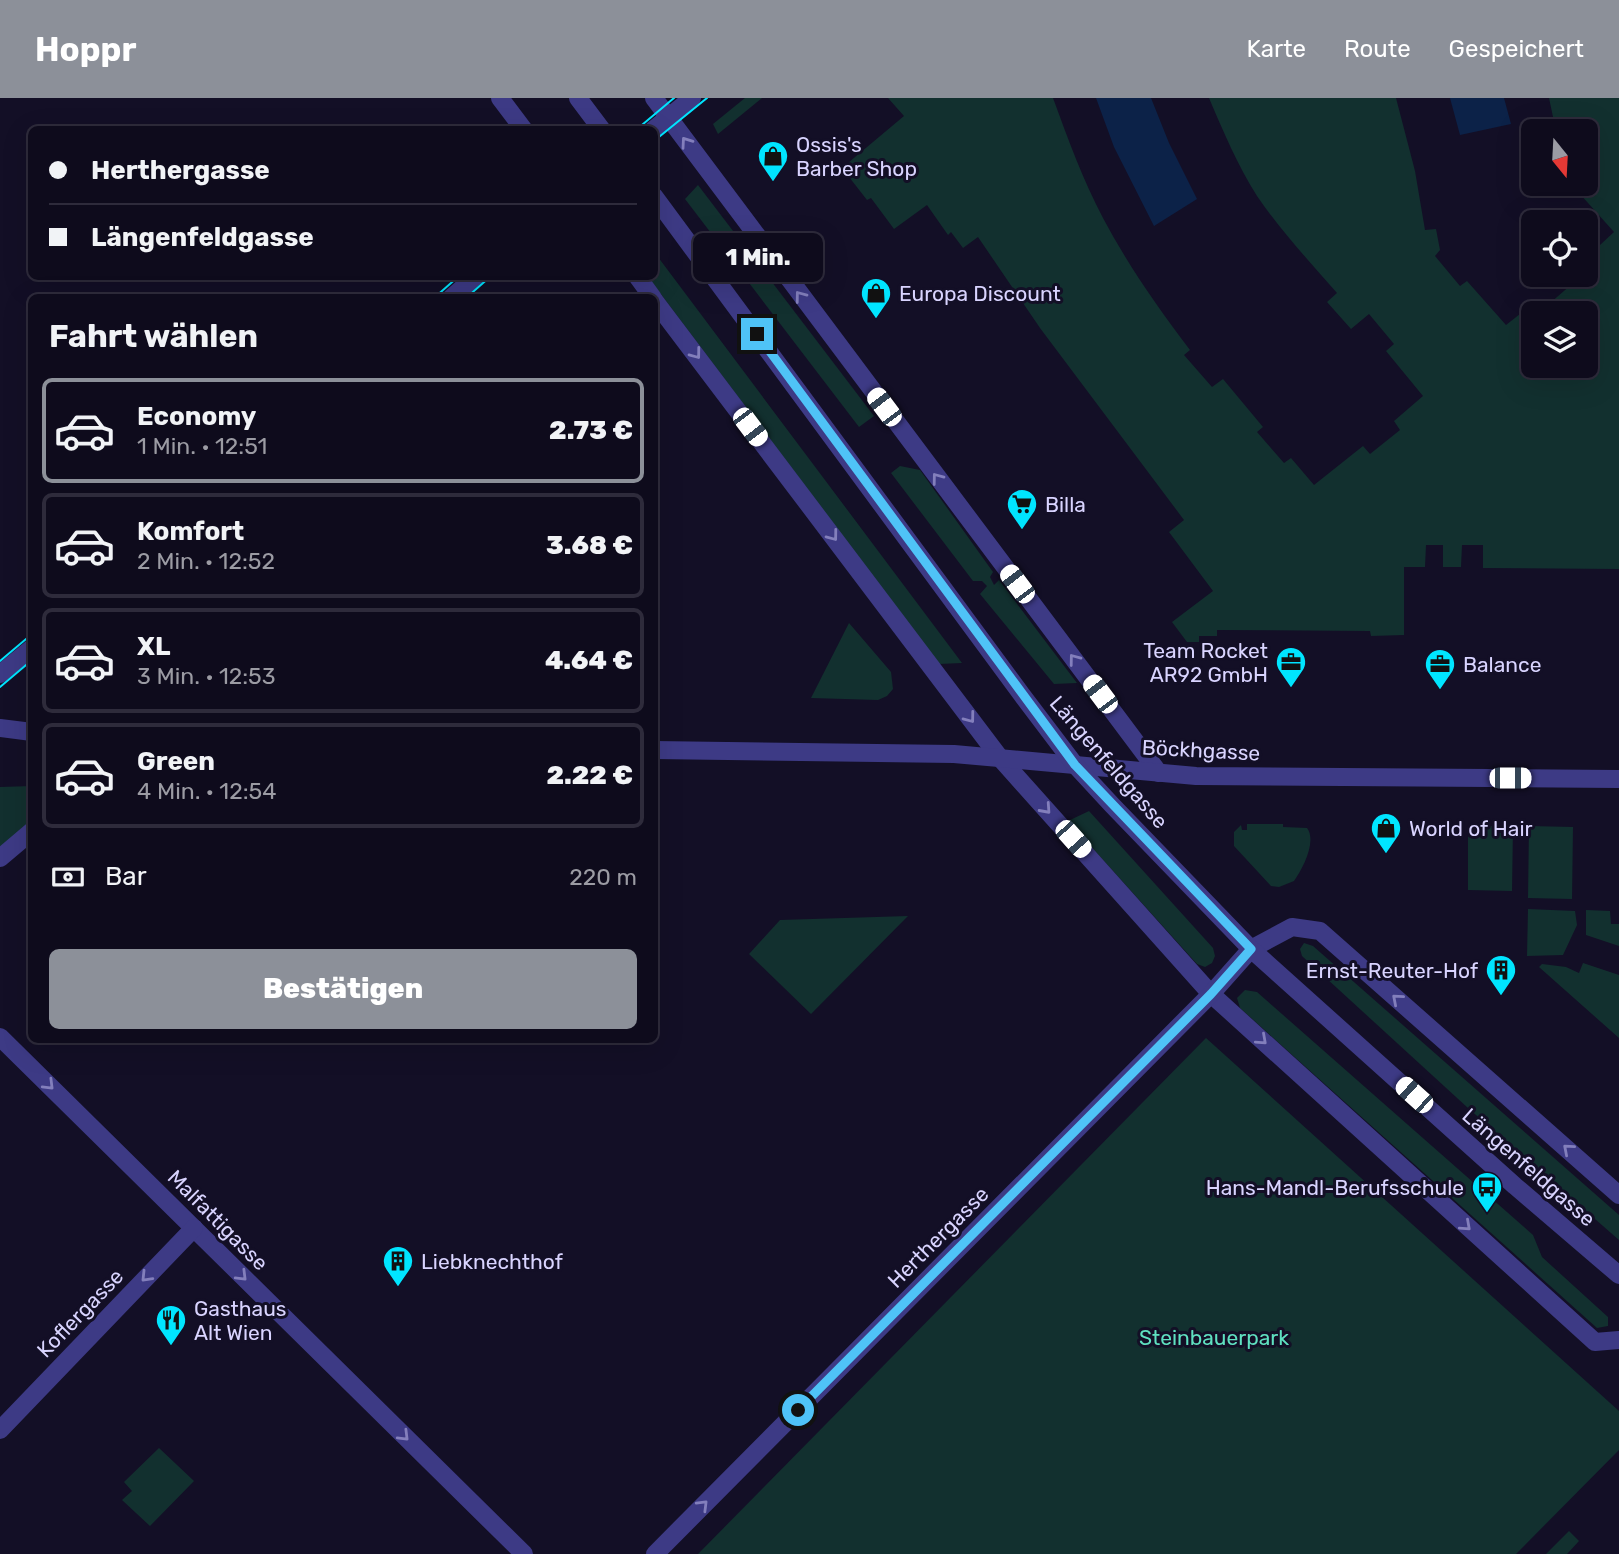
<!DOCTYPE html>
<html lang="de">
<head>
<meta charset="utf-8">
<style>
  :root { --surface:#0e0b1c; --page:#171425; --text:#f1f3f6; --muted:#9b9ba3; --line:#2e2b3b; --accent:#8c9099 }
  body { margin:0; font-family:Rubik,sans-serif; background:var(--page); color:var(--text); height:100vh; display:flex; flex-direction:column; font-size:26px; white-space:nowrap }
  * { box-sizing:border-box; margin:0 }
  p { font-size:23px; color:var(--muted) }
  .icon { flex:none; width:38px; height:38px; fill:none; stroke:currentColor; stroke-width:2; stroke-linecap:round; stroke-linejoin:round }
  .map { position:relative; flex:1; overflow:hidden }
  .panel { position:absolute; left:28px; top:196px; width:630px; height:749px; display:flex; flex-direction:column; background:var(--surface); border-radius:10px; box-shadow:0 7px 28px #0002,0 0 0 2px var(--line) }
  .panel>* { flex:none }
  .top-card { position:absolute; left:28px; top:28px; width:630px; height:154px; border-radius:10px; box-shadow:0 7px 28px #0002,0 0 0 2px var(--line); display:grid; align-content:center; height:154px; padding:0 21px; background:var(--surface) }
  .needle { width:46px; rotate:162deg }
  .buttons { position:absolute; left:1521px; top:21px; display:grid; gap:14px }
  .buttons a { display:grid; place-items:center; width:77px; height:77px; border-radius:10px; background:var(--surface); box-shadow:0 7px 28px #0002,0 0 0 2px var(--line); font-size:35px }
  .end { position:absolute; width:32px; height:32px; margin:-16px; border:9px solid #4fc3f7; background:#111; box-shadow:0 0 0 4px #111 }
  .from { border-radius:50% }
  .bubble { position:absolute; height:49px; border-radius:10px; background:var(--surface); box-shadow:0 7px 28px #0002,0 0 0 2px var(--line); font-size:23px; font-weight:800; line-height:49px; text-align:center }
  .car { position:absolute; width:21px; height:42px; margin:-21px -10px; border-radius:9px; box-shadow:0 0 5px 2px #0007; background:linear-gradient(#fff 24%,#345 0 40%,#fff 0 76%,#345 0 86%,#fff 0) }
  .top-card b { display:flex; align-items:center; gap:24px; height:66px; font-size:26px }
  .top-card b+b { border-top:2px solid var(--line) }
  .top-card i { width:18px; height:18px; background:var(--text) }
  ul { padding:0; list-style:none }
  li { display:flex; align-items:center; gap:21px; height:105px; margin:0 14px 10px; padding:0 7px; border:4px solid var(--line); border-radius:10px }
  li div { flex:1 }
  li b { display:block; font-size:26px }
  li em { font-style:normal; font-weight:800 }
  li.on { border-color:var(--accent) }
  li>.icon { width:63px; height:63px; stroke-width:1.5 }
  h2 { padding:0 21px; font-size:32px; line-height:84px }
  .pay { display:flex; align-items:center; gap:18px; height:77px; padding:0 21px; font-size:26px }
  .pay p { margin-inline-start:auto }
  .cta { display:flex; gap:14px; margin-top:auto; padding:14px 21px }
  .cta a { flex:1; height:80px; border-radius:10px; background:var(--accent); color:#fff; font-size:28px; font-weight:800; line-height:80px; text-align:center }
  header { display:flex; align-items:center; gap:42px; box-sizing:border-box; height:98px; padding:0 35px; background:var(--accent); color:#fff }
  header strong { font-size:33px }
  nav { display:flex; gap:38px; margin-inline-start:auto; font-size:24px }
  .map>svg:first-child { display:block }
  .green { fill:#12302f; fill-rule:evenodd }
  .water { fill:#0c2248 }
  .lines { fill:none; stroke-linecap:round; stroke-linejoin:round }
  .service { stroke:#3d3a85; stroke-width:18 }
  .minor { stroke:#3d3a85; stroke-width:18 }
  .tertiary { stroke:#3d3a85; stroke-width:18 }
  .tram { stroke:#00e5ff; stroke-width:2 }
  .oneway { stroke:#837fbc }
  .route { stroke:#4fc3f7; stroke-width:9 }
  .labels { text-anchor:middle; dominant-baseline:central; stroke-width:6; stroke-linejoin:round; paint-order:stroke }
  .poi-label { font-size:21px; fill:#d9d4ff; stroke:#130f26; text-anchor:start }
  .street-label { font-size:21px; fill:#d9d4ff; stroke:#130f26 }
  .park-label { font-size:21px; fill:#5fe0c0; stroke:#130f26 }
</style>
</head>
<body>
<header>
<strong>Hoppr</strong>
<nav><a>Karte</a><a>Route</a><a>Gespeichert</a></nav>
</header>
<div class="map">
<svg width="1619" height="1456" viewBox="0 0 1619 1456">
  <rect width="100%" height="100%" fill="#130f26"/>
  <!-- green -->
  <g class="green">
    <path d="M745,0H762L718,36L713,26Z"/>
    <path d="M888,0H1053C1068,41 1083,82 1103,120C1128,167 1158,210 1190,252L1184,257L1212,289L1223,281L1263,329L1257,334L1284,365L1291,360L1314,387L1363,348L1370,356L1400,332L1394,323L1423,298L1386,253L1394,246L1369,216L1351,231L1327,204L1337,195C1309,163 1281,133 1257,98C1238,68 1223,33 1209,0H1396L1415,73L1425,132L1436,131L1440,152L1435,158L1460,188L1467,183L1506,227L1535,204L1542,212L1572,186L1566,177H1586V160L1614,134L1571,86H1586V33H1556L1549,0H1619V471L1483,470V447H1462L1461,469H1443V447H1426L1425,469H1404V537L1371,538L1370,533L1217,532V538H1199V544H1187L1172,524L1213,493L1169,434L1184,422L1040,230L978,139L963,150L951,134L948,137L927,107L894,131L871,100L867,102L842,70L904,18ZM1533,215H1586V268H1533Z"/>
    <path d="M698,87L874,318L859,329L685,101Z"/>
    <path d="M655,155L962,565L939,566L648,179L654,178Z"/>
    <path d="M900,368L920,372L993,474L990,479L994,487L999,482L1077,585L1054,586L980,496L987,488L982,483H973L891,375Z"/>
    <path d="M849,525L891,574L893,591L887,598L878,602L811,600Z"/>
    <path d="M32,688L31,722L0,751V689Z"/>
    <path d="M1089,713L1213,850L1215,858L1212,865L1205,869L1197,866L1068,723Z"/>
    <path d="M1247,726H1283V729L1307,730C1317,743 1303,770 1294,783L1279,789L1271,788L1234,748V734L1241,727L1242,732H1247Z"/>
    <path d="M1468,728H1513L1512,793L1468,792Z"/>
    <path d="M1529,728L1573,729L1572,801L1528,800Z"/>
    <path d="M1528,811L1575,813L1577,827L1563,857L1527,858Z"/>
    <path d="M1586,812L1610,813L1611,826H1619V848L1586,837Z"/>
    <path d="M908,818L811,916L749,856L780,822Z"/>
    <path d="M1304,845L1313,848L1619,1117V1142L1468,1010L1302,858L1300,851Z"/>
    <path d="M1583,865L1619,877V940L1539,869L1542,866L1566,869L1579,875Z"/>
    <path d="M1245,892L1257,894L1533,1137L1542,1159L1608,1219V1228L1597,1230L1240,910L1237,900Z"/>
    <path d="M1206,940L1619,1313V1352L1516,1456H698Z"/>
    <path d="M159,1350L194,1383L150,1428L122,1402L132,1393L124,1384Z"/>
    <path d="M1569,1433L1579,1443L1567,1456H1546Z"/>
  </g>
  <!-- water -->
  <g class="water">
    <path d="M1096,0H1151L1169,45L1197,101L1154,128L1114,49Z"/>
    <path d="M1450,0H1504L1511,26L1460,37Z"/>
  </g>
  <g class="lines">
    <!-- service -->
    <g class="service">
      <path d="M500,0L524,32"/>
      <path d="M654,0L1159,675"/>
      <path d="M637,178L653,200"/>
      <path d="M654,202L1000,660L1211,896L1595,1244L1619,1242"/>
      <path d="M1251,851L1292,829L1320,833L1619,1097"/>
    </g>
    <!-- minor -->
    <g class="minor">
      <path d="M0,630L32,634"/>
      <path d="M654,652L954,656L1196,678L1619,681"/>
      <path d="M0,760L32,733"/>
      <path d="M0,939L524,1456"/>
      <path d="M0,1332L194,1130"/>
      <path d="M655,1456L1211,896L1251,851"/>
    </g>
    <!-- tertiary -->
    <g class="tertiary">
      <path d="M578,0L602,32"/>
      <path d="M653,32L692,0"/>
      <path d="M654,98L1022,597L1075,667L1112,707L1251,851L1515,1088L1619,1177"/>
      <path d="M451,200L476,178"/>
      <path d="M0,576L32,550"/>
    </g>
    <!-- tram -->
    <g class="tram">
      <path d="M636,32L674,0"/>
      <path d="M654,43L707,0"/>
      <path d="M434,200L459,178"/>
      <path d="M466,200L491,178"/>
      <path d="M0,563L32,536"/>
      <path d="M0,589L32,562"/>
    </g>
  </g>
  <!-- one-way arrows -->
  <defs><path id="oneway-chevron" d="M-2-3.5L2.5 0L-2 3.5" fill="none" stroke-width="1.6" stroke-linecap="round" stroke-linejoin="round" transform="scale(1.75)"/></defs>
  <g class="oneway">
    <use href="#oneway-chevron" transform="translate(686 44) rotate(-125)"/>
    <use href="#oneway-chevron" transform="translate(800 198) rotate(-127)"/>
    <use href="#oneway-chevron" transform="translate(696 256) rotate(53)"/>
    <use href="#oneway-chevron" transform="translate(937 380) rotate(-127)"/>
    <use href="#oneway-chevron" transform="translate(833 438) rotate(53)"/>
    <use href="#oneway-chevron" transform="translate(1074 561) rotate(-127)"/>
    <use href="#oneway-chevron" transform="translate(970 620) rotate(53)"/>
    <use href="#oneway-chevron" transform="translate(1046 711) rotate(48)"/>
    <use href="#oneway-chevron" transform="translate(1397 901) rotate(-139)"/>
    <use href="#oneway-chevron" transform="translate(1262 942) rotate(42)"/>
    <use href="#oneway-chevron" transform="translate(49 987) rotate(45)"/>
    <use href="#oneway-chevron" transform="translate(1568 1051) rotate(-139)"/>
    <use href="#oneway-chevron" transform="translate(1466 1128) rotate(42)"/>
    <use href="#oneway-chevron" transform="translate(242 1178) rotate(45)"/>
    <use href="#oneway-chevron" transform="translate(146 1179) rotate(134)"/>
    <use href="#oneway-chevron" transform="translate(404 1338) rotate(45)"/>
    <use href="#oneway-chevron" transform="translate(703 1407) rotate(-45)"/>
  </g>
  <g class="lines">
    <!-- route -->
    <path class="route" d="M757,236L1075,667L1251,851L1211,896L798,1312"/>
  </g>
  <!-- icons -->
  <defs>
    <g id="shop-pin" transform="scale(1.575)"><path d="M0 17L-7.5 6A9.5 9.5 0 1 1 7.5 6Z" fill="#00e5ff" stroke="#130f26"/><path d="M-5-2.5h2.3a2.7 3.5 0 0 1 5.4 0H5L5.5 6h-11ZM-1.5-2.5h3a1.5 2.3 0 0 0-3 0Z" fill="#111"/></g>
    <g id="supermarket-pin" transform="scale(1.575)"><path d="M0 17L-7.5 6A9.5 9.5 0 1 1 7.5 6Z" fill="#00e5ff" stroke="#130f26"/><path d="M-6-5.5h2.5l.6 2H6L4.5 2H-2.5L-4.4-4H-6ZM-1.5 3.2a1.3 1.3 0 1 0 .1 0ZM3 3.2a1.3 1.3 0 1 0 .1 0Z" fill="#111"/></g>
    <g id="office-pin" transform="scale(1.575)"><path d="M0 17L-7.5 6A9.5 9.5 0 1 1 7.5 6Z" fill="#00e5ff" stroke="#130f26"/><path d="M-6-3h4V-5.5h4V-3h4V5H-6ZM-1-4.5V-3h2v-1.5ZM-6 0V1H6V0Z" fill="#111"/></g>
    <g id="building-pin" transform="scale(1.575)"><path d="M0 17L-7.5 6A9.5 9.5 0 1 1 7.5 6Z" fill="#00e5ff" stroke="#130f26"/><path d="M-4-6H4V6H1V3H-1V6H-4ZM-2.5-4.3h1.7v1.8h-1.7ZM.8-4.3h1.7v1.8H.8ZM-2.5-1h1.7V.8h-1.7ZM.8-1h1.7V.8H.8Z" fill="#111"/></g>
    <g id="bus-pin" transform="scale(1.575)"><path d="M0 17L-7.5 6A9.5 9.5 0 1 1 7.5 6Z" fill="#00e5ff" stroke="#130f26"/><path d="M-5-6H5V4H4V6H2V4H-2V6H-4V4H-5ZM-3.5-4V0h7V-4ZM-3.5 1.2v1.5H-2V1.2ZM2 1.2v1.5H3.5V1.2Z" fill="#111"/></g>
    <g id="restaurant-pin" transform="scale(1.575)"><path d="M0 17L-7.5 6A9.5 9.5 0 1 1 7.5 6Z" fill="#00e5ff" stroke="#130f26"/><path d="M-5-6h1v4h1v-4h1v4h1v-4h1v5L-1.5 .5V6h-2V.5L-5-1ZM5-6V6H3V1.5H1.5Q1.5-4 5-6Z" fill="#111"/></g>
  </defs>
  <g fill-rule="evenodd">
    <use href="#shop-pin" x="773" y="58"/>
    <use href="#shop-pin" x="876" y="195"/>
    <use href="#supermarket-pin" x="1022" y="406"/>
    <use href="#office-pin" x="1291" y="564"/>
    <use href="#office-pin" x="1440" y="566"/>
    <use href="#shop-pin" x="1386" y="730"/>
    <use href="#building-pin" x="1501" y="872"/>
    <use href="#bus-pin" x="1487" y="1089"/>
    <use href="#building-pin" x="398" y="1163"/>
    <use href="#restaurant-pin" x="171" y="1222"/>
  </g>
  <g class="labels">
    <!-- poi labels -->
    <g class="poi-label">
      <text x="796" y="46">Ossis's<tspan x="796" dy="24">Barber Shop</tspan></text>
      <text x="899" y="195">Europa Discount</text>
      <text x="1045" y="406">Billa</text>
      <text x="1268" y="552" text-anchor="end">Team Rocket<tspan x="1268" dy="24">AR92 GmbH</tspan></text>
      <text x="1463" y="566">Balance</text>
      <text x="1409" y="730">World of Hair</text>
      <text x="1478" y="872" text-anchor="end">Ernst-Reuter-Hof</text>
      <text x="1464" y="1089" text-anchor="end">Hans-Mandl-Berufsschule</text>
      <text x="421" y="1163">Liebknechthof</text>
      <text x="194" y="1210">Gasthaus<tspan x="194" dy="24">Alt Wien</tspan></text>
    </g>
    <!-- street labels -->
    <g class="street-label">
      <text transform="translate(1201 652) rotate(3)">Böckhgasse</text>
      <text transform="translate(1109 664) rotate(49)">Längenfeldgasse</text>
      <text transform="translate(1529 1069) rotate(41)">Längenfeldgasse</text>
      <text transform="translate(218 1122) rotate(45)">Malfattigasse</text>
      <text transform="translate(938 1139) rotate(-45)">Herthergasse</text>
      <text transform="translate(80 1215) rotate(-46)">Koflergasse</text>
    </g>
    <!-- park labels -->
    <g class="park-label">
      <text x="1214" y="1239">Steinbauerpark</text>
    </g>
  </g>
</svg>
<div class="buttons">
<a><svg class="needle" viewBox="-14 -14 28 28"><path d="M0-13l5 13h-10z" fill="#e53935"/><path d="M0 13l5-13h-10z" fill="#9b9ba3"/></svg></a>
<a><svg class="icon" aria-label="locate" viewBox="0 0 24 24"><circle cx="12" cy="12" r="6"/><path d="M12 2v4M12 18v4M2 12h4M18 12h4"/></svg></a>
<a><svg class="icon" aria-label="layers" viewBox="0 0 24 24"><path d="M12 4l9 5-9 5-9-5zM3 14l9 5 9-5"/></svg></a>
</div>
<i class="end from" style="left:798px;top:1312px"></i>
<i class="end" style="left:757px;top:236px"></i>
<div class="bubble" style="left:693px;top:135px;width:130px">1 Min.</div>
<i class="car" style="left:884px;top:309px;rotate:323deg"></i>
<i class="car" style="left:750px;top:329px;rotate:143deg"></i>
<i class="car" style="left:1017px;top:486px;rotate:323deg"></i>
<i class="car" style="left:1100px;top:596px;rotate:323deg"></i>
<i class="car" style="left:1510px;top:680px;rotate:90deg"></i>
<i class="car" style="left:1073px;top:741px;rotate:138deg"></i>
<i class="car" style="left:1414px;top:997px;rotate:312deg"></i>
<div class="top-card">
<b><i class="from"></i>Herthergasse</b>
<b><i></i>Längenfeldgasse</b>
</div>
<section class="panel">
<h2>Fahrt wählen</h2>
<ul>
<li class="on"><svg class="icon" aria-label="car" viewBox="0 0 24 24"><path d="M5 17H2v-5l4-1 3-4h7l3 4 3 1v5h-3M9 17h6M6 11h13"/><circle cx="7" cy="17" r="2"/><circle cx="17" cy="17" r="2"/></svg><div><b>Economy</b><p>1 Min. · 12:51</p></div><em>2.73 €</em></li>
<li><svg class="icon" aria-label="car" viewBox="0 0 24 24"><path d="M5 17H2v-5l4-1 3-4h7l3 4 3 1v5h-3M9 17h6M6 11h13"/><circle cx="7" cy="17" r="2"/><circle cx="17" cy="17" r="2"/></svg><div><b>Komfort</b><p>2 Min. · 12:52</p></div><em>3.68 €</em></li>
<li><svg class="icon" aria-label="car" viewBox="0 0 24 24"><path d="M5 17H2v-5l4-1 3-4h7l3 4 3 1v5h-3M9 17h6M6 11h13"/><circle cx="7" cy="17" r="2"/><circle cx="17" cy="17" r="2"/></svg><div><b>XL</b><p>3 Min. · 12:53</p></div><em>4.64 €</em></li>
<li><svg class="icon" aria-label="car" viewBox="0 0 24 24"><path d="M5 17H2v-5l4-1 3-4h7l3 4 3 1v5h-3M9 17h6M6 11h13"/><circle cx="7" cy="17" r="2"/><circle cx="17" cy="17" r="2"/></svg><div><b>Green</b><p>4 Min. · 12:54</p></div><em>2.22 €</em></li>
</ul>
<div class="pay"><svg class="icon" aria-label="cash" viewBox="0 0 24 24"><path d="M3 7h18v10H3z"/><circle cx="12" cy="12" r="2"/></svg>Bar<p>220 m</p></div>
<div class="cta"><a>Bestätigen</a></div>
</section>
</div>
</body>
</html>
